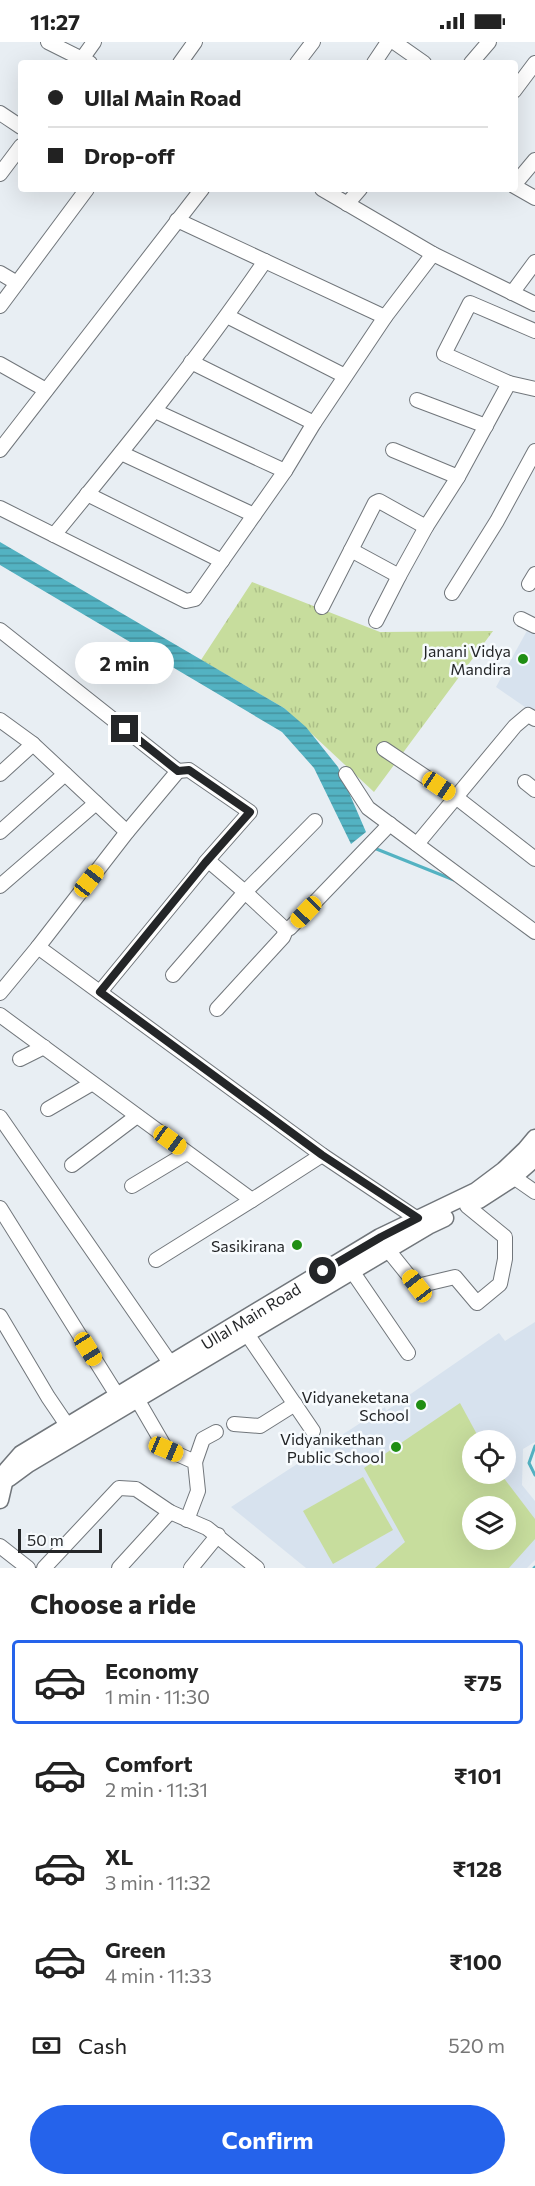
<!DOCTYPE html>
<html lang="en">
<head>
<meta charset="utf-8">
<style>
  :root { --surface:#fff; --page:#f2f2f2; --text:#222; --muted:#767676; --line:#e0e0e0; --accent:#2563eb }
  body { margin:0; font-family:Commissioner,sans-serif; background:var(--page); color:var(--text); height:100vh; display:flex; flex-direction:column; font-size:22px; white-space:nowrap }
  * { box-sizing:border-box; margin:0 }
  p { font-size:20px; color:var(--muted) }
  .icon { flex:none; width:33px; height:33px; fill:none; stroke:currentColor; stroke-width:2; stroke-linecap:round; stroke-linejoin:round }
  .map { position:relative; height:1526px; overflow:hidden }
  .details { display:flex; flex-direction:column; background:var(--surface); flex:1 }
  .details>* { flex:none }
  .hud { position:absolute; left:18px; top:18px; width:500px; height:132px; border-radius:6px; box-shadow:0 6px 24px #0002; display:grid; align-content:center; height:132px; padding:0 30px; background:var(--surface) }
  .fabs { position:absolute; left:462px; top:1388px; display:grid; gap:12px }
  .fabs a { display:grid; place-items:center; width:54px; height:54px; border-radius:50%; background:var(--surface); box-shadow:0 6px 24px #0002; font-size:30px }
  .scale { position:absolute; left:18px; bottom:15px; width:84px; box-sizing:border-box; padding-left:6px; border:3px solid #242628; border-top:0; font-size:16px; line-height:21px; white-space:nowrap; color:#242628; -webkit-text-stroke:4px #f7fbfe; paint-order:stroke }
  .end { position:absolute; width:27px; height:27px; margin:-14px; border:8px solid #242628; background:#fff; box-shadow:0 0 0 3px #fff }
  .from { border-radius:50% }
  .bubble { position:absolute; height:42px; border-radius:21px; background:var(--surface); box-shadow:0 6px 24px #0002; font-size:20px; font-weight:700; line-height:42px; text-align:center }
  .car { position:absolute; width:18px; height:36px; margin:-18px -9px; border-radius:8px; box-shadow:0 0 4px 2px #0007; background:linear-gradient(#f5c518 24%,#345 0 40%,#f5c518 0 76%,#345 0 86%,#f5c518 0) }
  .hud b { display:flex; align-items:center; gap:21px; height:57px; font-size:22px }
  .hud b+b { border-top:2px solid var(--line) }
  .hud i { width:15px; height:15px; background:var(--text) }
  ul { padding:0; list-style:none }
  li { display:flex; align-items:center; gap:18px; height:84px; margin:0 12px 9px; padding:0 18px; border:3px solid transparent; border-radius:6px }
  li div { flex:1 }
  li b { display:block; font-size:22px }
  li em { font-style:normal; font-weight:700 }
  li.on { border-color:var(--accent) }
  li>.icon { width:54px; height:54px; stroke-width:1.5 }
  h2 { padding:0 30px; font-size:27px; line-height:72px }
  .pay { display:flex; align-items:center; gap:15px; height:66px; padding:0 30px; font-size:22px }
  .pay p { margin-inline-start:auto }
  .cta { display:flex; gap:12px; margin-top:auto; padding:12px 30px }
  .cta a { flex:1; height:69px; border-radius:36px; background:var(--accent); color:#fff; font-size:24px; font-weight:700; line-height:69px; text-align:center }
  .status { display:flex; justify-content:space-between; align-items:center; height:42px; padding:0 30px; background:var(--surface); direction:ltr }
  .status svg { height:16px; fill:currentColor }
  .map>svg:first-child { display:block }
  .built { fill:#d7e2ee; fill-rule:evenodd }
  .grass { fill:url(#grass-tufts) }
  .park { fill:#c7dd9d; fill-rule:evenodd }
  .water { fill:url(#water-rules) }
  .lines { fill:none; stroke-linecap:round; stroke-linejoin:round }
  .stream { stroke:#53b2c2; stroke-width:3 }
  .minor-casing { stroke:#71767b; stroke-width:16 }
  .major-casing { stroke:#71767b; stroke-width:19 }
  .minor { stroke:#fff; stroke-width:14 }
  .major { stroke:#fff; stroke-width:16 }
  .route { stroke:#242628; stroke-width:8 }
  .poi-dot { fill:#1f8e13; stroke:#f7fbfe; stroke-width:2 }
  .labels { text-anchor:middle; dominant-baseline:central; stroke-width:5; stroke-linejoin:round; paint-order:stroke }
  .poi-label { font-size:16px; fill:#242628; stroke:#f7fbfe; text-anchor:end }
  .street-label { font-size:16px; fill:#242628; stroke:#f7fbfe }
</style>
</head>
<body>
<div class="status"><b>11:27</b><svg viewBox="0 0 49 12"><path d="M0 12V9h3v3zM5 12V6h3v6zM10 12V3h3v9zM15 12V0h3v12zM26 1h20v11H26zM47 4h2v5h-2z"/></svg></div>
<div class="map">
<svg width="535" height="1526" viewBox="0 0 535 1526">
  <defs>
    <pattern id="grass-tufts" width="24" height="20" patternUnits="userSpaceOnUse" patternTransform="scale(1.5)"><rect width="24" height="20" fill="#c7dd9d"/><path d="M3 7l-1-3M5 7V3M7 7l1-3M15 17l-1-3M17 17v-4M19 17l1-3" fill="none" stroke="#abbe87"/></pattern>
    <pattern id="water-rules" width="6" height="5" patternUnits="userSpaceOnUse" patternTransform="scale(1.5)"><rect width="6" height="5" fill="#53b2c2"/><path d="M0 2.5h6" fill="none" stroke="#45919e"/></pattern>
  </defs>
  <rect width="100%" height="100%" fill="#e8eef3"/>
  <!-- built -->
  <g class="built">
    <path d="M529,585L535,588V672L496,645Z"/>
    <path d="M535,1280V1400L523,1407L522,1443L535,1459V1518L527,1526H306L231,1465L385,1365L386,1369L499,1291L505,1299ZM472,1398H506V1431H472ZM472,1464H506V1497H472Z"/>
  </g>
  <!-- grass -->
  <path class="grass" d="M252,540L380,590L493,589L374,750L284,666L201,618Z"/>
  <!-- park -->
  <g class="park">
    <path d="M460,1361L480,1398H472V1431H500L535,1477V1497L509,1526H375L405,1500L364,1426ZM472,1464H506V1497H472Z"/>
    <path d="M363,1435L393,1488L333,1522L303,1469Z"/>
  </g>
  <!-- water -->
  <path class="water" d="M0,500L284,666L306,685L338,725L366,790L351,802L314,726L282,690L0,523Z"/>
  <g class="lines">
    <!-- stream -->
    <g class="stream">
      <path d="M374,806L454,838"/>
      <path d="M535,1404L529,1421L535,1433"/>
      <path d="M534,1526L535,1525"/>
    </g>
    <!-- minor casing -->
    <g class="minor-casing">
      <g id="minor">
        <path d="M48,0L90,21"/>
        <path d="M394,0L424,21"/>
        <path d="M79,21L94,0"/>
        <path d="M180,21L195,0"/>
        <path d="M297,21L313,0"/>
        <path d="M374,21L388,0"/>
        <path d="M471,21L489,0"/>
        <path d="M514,49L535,21"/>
        <path d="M0,71L21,85"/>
        <path d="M0,132L21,104"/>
        <path d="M514,143L535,118"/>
        <path d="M514,144L535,156"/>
        <path d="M322,147L433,212L535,262"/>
        <path d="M347,162L360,147"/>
        <path d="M177,178L385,275"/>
        <path d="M0,231L17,241"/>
        <path d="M512,251L535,220"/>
        <path d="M0,264L87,147"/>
        <path d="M227,274L345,334"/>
        <path d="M535,289L470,261L444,312L509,341L535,347"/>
        <path d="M191,320L314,381"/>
        <path d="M0,322L46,348"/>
        <path d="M417,358L486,384"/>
        <path d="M155,369L285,429"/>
        <path d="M0,408L202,147"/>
        <path d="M393,408L458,435"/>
        <path d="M121,411L254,473"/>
        <path d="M87,452L222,519"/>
        <path d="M0,466L186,559L195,557L285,429L314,381L385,275L433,212"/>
        <path d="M54,493C127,404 200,314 265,219"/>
        <path d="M351,508L399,534L426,485L458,435L509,341"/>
        <path d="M529,542L535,532"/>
        <path d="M452,551L497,479L535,409"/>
        <path d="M322,565L375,461L379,459L426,485"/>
        <path d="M521,577L535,584"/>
        <path d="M376,579L399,534"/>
        <path d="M0,588L178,729L127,790L38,905L322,1113L425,1182"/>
        <path d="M0,678L33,702L127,790"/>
        <path d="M384,707L457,756L535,817"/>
        <path d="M178,729L189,728L250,770L205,821"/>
        <path d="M0,732L33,702"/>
        <path d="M346,732L368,766L535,890"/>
        <path d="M525,740L535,748"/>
        <path d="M0,790L65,732"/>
        <path d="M417,802L515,684L528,673L535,677"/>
        <path d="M0,844L96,761"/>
        <path d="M173,933L245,850L315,779"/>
        <path d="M100,950L206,821H211L245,850L286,888"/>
        <path d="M0,951L38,905"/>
        <path d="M217,967L283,895L286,888L290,886L390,782"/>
        <path d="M0,973L252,1158L322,1113"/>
        <path d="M20,1017L44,1005"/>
        <path d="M48,1067L91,1042"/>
        <path d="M0,1075L175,1328"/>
        <path d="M72,1123L137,1074"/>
        <path d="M505,1129L535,1150"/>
        <path d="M132,1144L187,1111"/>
        <path d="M0,1166L117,1353"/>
        <path d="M388,1208L417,1244L455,1235L477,1261L500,1242L505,1217V1195L467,1164"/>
        <path d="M156,1218L252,1158"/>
        <path d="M352,1229L408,1311"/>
        <path d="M0,1274L48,1355L67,1383"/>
        <path d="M247,1292L313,1389"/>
        <path d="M137,1357L166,1407L195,1420L198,1449L187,1478"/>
        <path d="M234,1382L260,1384L295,1362"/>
        <path d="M195,1420L203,1397L216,1390"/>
        <path d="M0,1504L28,1526"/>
        <path d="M44,1526L119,1446L136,1447L170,1470L207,1486L257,1526"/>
        <path d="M119,1526L170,1470"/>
        <path d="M191,1526L218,1493"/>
      </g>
    </g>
    <!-- major casing -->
    <g class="major-casing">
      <g id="major">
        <path d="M479,1158L510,1138L535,1116"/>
        <path d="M9,1436L28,1422L428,1184L445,1176"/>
        <path id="s1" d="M0,1458L7,1428L21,1412L380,1195L476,1149L504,1128L525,1108L535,1096"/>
      </g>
    </g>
    <!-- minor -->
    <use href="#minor" class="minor"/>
    <!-- major -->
    <use href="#major" class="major"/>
  </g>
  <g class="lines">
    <!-- route -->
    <path class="route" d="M125,687L178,729L189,728L250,770L205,821L100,950L322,1113L418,1176L381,1195L323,1229"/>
  </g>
  <!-- markers -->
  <g class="poi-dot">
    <circle cx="523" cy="617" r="6"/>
    <circle cx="297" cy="1203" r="6"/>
    <circle cx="421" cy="1363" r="6"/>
    <circle cx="396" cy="1405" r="6"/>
  </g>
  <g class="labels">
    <!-- poi labels -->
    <g class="poi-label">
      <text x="511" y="608">Janani Vidya<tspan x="511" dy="18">Mandira</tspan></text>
      <text x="285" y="1203">Sasikirana</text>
      <text x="409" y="1354">Vidyaneketana<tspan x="409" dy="18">School</tspan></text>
      <text x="384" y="1396">Vidyanikethan<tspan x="384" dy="18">Public School</tspan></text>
    </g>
    <!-- street labels -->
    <g class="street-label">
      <text stroke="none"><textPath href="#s1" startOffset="320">Ullal Main Road</textPath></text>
    </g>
  </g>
</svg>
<div class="fabs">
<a><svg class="icon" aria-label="locate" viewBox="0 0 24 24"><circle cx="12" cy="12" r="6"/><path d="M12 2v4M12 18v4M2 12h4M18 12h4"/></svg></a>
<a><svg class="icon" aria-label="layers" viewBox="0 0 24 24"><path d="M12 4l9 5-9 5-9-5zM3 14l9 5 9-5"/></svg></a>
</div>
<div class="scale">50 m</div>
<i class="end from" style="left:323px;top:1229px"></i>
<i class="end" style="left:125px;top:687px"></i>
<div class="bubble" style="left:75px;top:600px;width:99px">2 min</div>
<i class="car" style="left:439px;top:744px;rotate:124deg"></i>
<i class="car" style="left:89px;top:839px;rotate:38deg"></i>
<i class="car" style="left:306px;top:870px;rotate:224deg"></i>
<i class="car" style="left:170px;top:1098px;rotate:126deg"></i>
<i class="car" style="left:417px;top:1244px;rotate:322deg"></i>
<i class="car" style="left:88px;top:1307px;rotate:148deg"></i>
<i class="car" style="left:166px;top:1407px;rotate:113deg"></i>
<div class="hud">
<b><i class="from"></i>Ullal Main Road</b>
<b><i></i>Drop-off</b>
</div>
</div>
<section class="details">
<h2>Choose a ride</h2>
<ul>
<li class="on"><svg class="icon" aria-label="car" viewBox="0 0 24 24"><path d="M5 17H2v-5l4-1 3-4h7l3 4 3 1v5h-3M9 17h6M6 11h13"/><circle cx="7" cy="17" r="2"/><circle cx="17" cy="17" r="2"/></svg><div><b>Economy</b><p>1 min · 11:30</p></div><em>₹75</em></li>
<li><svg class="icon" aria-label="car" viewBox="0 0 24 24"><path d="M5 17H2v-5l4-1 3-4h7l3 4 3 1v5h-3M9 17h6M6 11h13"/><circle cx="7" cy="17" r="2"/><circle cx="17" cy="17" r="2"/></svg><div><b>Comfort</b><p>2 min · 11:31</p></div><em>₹101</em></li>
<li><svg class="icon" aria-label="car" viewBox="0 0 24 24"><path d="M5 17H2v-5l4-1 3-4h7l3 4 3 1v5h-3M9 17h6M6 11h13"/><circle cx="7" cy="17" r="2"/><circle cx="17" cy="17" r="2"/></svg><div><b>XL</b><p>3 min · 11:32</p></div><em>₹128</em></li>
<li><svg class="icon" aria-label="car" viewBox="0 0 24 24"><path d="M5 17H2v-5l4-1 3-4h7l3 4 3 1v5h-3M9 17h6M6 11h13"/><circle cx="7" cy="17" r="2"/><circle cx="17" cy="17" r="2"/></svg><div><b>Green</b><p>4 min · 11:33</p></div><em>₹100</em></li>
</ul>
<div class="pay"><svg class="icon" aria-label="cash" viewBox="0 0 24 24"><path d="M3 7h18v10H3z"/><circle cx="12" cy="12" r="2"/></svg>Cash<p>520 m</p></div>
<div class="cta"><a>Confirm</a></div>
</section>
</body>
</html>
